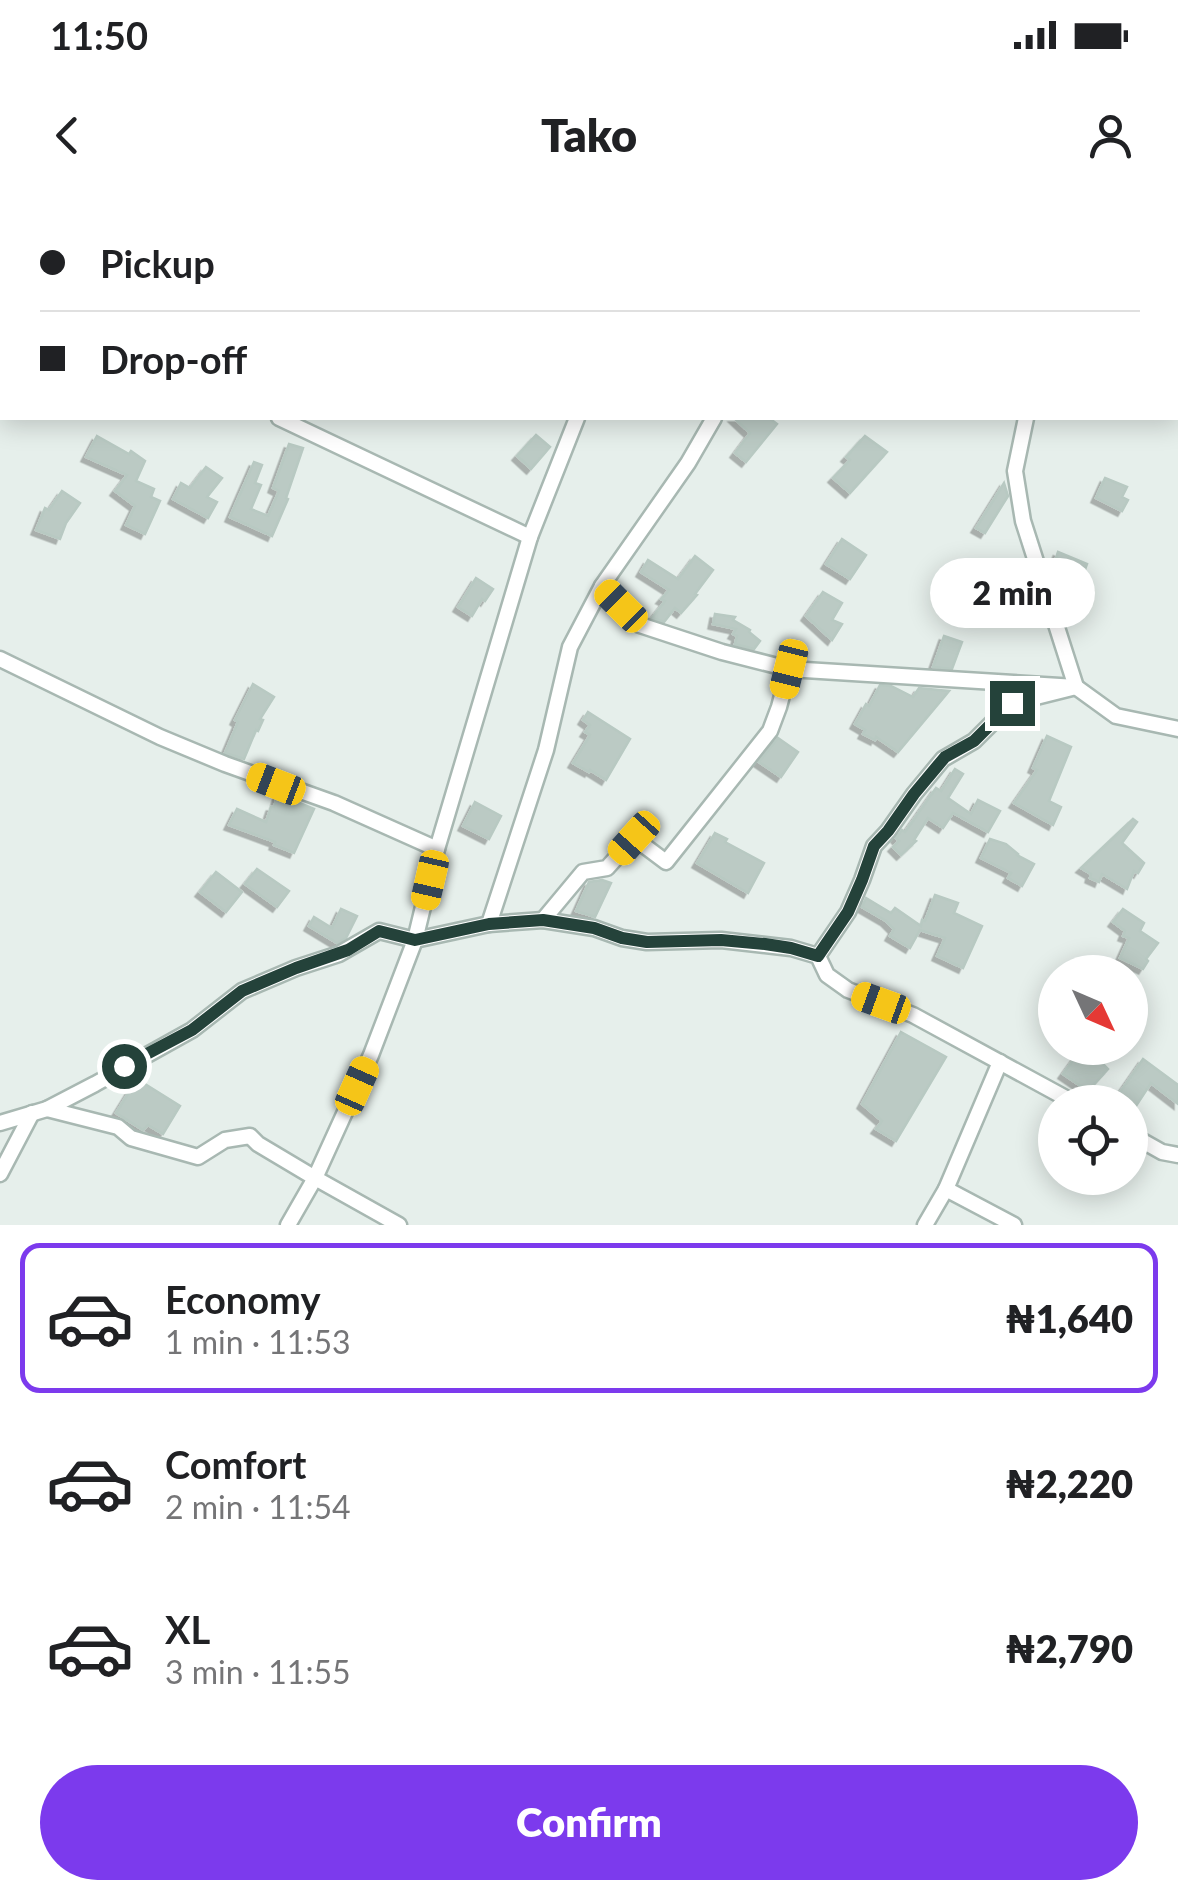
<!DOCTYPE html>
<html lang="en">
<head>
<meta charset="utf-8">
<style>
  :root { --surface:#fff; --page:#f2f2f2; --text:#202124; --muted:#757577; --line:#e0e0e0; --accent:#7c3aed }
  body { margin:0; font-family:Lato,sans-serif; background:var(--page); color:var(--text); height:100vh; display:flex; flex-direction:column; font-size:38px; white-space:nowrap }
  * { box-sizing:border-box; margin:0 }
  p { font-size:32px; color:var(--muted) }
  .icon { flex:none; width:55px; height:55px; fill:none; stroke:currentColor; stroke-width:2; stroke-linecap:round; stroke-linejoin:round }
  .map { position:relative; height:1025px; overflow:hidden }
  .drawer { display:flex; flex-direction:column; background:var(--surface); flex:1 }
  .drawer>* { flex:none }
  .banner { position:absolute; left:0px; top:0px; width:1180px; height:220px; box-shadow:0 5px 25px #0003; display:grid; align-content:center; height:220px; padding:0 40px; background:var(--surface) }
  .needle { width:65px; rotate:134deg }
  .controls { position:absolute; left:1038px; top:755px; display:grid; gap:20px }
  .controls a { display:grid; place-items:center; width:110px; height:110px; border-radius:50%; background:var(--surface); box-shadow:0 5px 25px #0003; font-size:50px }
  .end { position:absolute; width:45px; height:45px; margin:-22px; border:12px solid #24423a; background:#fff; box-shadow:0 0 0 5px #fff }
  .from { border-radius:50% }
  .bubble { position:absolute; height:70px; border-radius:35px; background:var(--surface); box-shadow:0 5px 25px #0003; font-size:32px; font-weight:800; line-height:70px; text-align:center }
  .car { position:absolute; width:30px; height:60px; margin:-30px -15px; border-radius:12px; box-shadow:0 0 8px 2px #0007; background:linear-gradient(#f5c518 24%,#345 0 40%,#f5c518 0 76%,#345 0 86%,#f5c518 0) }
  .banner b { display:flex; align-items:center; gap:35px; height:95px; font-size:38px }
  .banner b+b { border-top:2px solid var(--line) }
  .banner i { width:25px; height:25px; background:var(--text) }
  ul { padding:18px 0 0; list-style:none }
  li { display:flex; align-items:center; gap:30px; height:150px; margin:0 20px 15px; padding:0 20px; border:5px solid transparent; border-radius:20px }
  li div { flex:1 }
  li b { display:block; font-size:38px }
  li em { font-style:normal; font-weight:800 }
  li.active { border-color:var(--accent) }
  li>.icon { width:90px; height:90px; stroke-width:1.5 }
  .primary-button { display:flex; gap:20px; margin-top:auto; padding:20px 40px }
  .primary-button a { flex:1; height:115px; border-radius:60px; background:var(--accent); color:#fff; font-size:40px; font-weight:800; line-height:115px; text-align:center }
  .status { display:flex; justify-content:space-between; align-items:center; height:70px; padding:0 50px; background:var(--surface); direction:ltr }
  .status svg { height:28px; fill:currentColor }
  header { display:flex; justify-content:space-between; align-items:center; height:130px; padding:0 40px; background:var(--surface); font-size:45px; font-weight:800 }
  .map>svg:first-child { display:block }
  .building { fill:#bbcac4; stroke:#b8c9c2; stroke-width:2.5; filter:url(#shadow) }
  .lines { fill:none; stroke-linecap:round; stroke-linejoin:round }
  .street-casing { stroke:#a8b8b2; stroke-width:19 }
  .secondary-casing { stroke:#a4bbb3; stroke-width:25 }
  .street { stroke:#fff; stroke-width:14 }
  .secondary { stroke:#fff; stroke-width:20 }
  .route { stroke:#24423a; stroke-width:12 }
</style>
</head>
<body>
<div class="status"><b>11:50</b><svg viewBox="0 0 49 12"><path d="M0 12V9h3v3zM5 12V6h3v6zM10 12V3h3v9zM15 12V0h3v12zM26 1h20v11H26zM47 4h2v5h-2z"/></svg></div>
<header><svg class="icon" aria-label="back" viewBox="0 0 24 24"><path d="M15 5l-7 7 7 7"/></svg>Tako<svg class="icon" aria-label="person" viewBox="0 0 24 24"><circle cx="12" cy="8" r="4"/><path d="M4 21q1-7 8-7t8 7"/></svg></header>
<div class="map">
<svg width="1178" height="1025" viewBox="0 0 1178 1025">
  <defs>
    <filter id="shadow"><feDropShadow dx="-4.5" dy="4.5" stdDeviation="0" flood-color="#0004"/></filter>
  </defs>
  <rect width="100%" height="100%" fill="#e6efeb"/>
  <!-- building -->
  <g class="building">
    <path d="M734,218H769L777,224L746,262L735,253L750,233Z"/>
    <path d="M536,235L550,247L531,269L517,256Z"/>
    <path d="M97,236L129,254L131,251L145,261L136,281L154,289L151,297L160,301L145,334L126,325L135,306L115,291L127,275L86,257Z"/>
    <path d="M865,236L887,252L850,293L833,278L850,260L846,257Z"/>
    <path d="M289,244L303,248L286,298L288,299L272,336L230,317L254,262L262,265L255,283L261,285L251,309L268,316L279,291L273,288Z"/>
    <path d="M206,267L222,278L207,297L217,302L208,318L173,299L181,283L190,288Z"/>
    <path d="M1105,278L1127,287L1122,297L1128,300L1122,311L1096,298Z"/>
    <path d="M1004,283L1008,296L985,333L976,328Z"/>
    <path d="M62,291L80,303L66,323L60,339L36,330L45,308L49,310Z"/>
    <path d="M842,339L866,355L850,379L826,364Z"/>
    <path d="M1058,352L1087,364L1079,386L1093,391L1084,414L1062,408L1068,386L1057,392L1059,378L1051,373Z"/>
    <path d="M695,356L713,370L695,394L697,395L681,413L675,408L664,422L652,418L665,401L661,399L669,390L641,372L648,360L678,379Z"/>
    <path d="M476,378L493,389L485,401L482,399L472,416L458,407Z"/>
    <path d="M823,392L842,403L832,420L842,424L832,440L806,416Z"/>
    <path d="M715,414L735,417L733,420L750,430L749,432L760,441L754,449L735,444L737,436L733,434L736,429L713,424Z"/>
    <path d="M944,436L962,442L952,469L933,467Z"/>
    <path d="M253,484L274,497L260,519L263,520L258,531L256,530L244,559L225,553L238,522L235,520Z"/>
    <path d="M880,485L891,486L913,497L919,488L949,491L898,552L876,537L875,540L863,534L865,530L855,524L866,504L869,506Z"/>
    <path d="M588,512L630,539L606,580L590,570L589,572L573,563L590,535L585,532L590,525L583,520Z"/>
    <path d="M1047,536L1071,547L1049,601L1061,607L1053,625L1014,603L1037,570L1033,568Z"/>
    <path d="M778,538L798,552L781,577L759,562Z"/>
    <path d="M955,569L963,574L948,598L971,614L978,600L1000,611L988,632L953,613L943,628L928,618L914,640L916,641L901,655L893,647L899,641L896,638L902,630L905,632L936,588L941,591Z"/>
    <path d="M278,594L314,609L294,653L274,645L275,642L229,625L237,609L266,622L271,607H274Z"/>
    <path d="M475,602L501,616L489,639L463,626Z"/>
    <path d="M1133,619L1137,622L1122,643L1144,663L1138,673L1134,671L1127,689L1102,674L1099,682L1090,678L1091,674L1081,668Z"/>
    <path d="M715,633L727,639L725,642L764,663L748,693L697,663Z"/>
    <path d="M990,639L1006,644L1018,654L1017,655L1034,664L1022,686L1008,678L1011,673L981,658Z"/>
    <path d="M257,669L289,691L277,707L245,684Z"/>
    <path d="M216,672L242,692L226,712L200,692Z"/>
    <path d="M602,680L611,683L595,717L576,711L589,682Z"/>
    <path d="M935,695L958,703L954,713L982,726L963,768L937,756L945,738L920,730L910,748L890,736L894,729L886,721L862,707L866,698L891,713L895,708L921,726L922,720L925,721Z"/>
    <path d="M341,709L357,716L346,738L337,743L309,726L314,717L332,728Z"/>
    <path d="M1123,709L1144,723L1140,731L1158,743L1146,759L1148,761L1143,769L1120,758L1129,738L1123,736L1125,731L1113,722Z"/>
    <path d="M901,832L946,857L896,941L876,929L882,921L862,904Z"/>
    <path d="M1087,848H1116L1102,863L1108,869L1088,891L1063,874L1079,852L1081,854Z"/>
    <path d="M1143,859L1178,885V904L1151,883L1130,915V902H1124L1116,898Z"/>
    <path d="M137,879L180,906L163,934L148,925L143,930L116,913Z"/>
  </g>
  <g class="lines">
    <!-- street casing -->
    <g class="street-casing">
      <g id="street">
        <path d="M916,0L918,2"/>
        <path d="M662,2L663,0"/>
        <path d="M758,2V0"/>
        <path d="M891,2L893,0"/>
        <path d="M1116,2L1117,0"/>
        <path d="M0,90L2,91"/>
        <path d="M279,218L530,337"/>
        <path d="M602,386L640,425L722,452L789,469L1076,487L1116,516L1178,529"/>
        <path d="M0,459L160,537L225,564L334,603L437,649"/>
        <path d="M543,720L583,672L607,668L634,638L666,662L770,531L779,507L789,469"/>
        <path d="M489,724L546,550L570,447L602,386L688,263L714,218"/>
        <path d="M818,756L848,712L862,680L874,646L888,631L914,594L943,559L974,541L1012,503L1076,487L1023,321L1015,271L1026,218"/>
        <path d="M47,909L118,927L131,938L198,957L225,940L250,936L258,944L315,978L399,1025"/>
        <path d="M0,923L47,909L95,884L192,830L242,791L296,768L339,754L379,731L415,740L489,724L543,720L594,728L622,738L647,742L721,740L791,748L818,756L827,775L848,790L913,815L1073,902"/>
        <path d="M1130,934L1162,952L1178,955"/>
        <path d="M0,974L32,913"/>
        <path d="M946,989L1014,1025"/>
        <path d="M288,1025L315,978L371,855L415,740L437,649L530,337L577,218"/>
        <path d="M925,1025L946,989L1000,862"/>
      </g>
    </g>
    <!-- secondary casing -->
    <g class="secondary-casing">
      <g id="secondary">
        <path d="M77,2L83,0"/>
        <path d="M0,40L2,39"/>
      </g>
    </g>
    <!-- street -->
    <use href="#street" class="street"/>
    <!-- secondary -->
    <use href="#secondary" class="secondary"/>
  </g>
  <g class="lines">
    <!-- route -->
    <path class="route" d="M124,866L192,830L242,791L296,768L348,750L379,731L415,740L489,724L543,720L594,728L622,738L647,742L721,740L765,744L791,748L818,756L848,712L862,680L874,646L888,631L914,594L945,557L974,541L1012,503"/>
  </g>
</svg>
<div class="controls">
<a><svg class="needle" viewBox="-14 -14 28 28"><path d="M0-13l5 13h-10z" fill="#e53935"/><path d="M0 13l5-13h-10z" fill="#757577"/></svg></a>
<a><svg class="icon" aria-label="locate" viewBox="0 0 24 24"><circle cx="12" cy="12" r="6"/><path d="M12 2v4M12 18v4M2 12h4M18 12h4"/></svg></a>
</div>
<i class="end from" style="left:124px;top:866px"></i>
<i class="end" style="left:1012px;top:503px"></i>
<div class="bubble" style="left:930px;top:358px;width:165px">2 min</div>
<i class="car" style="left:621px;top:406px;rotate:315deg"></i>
<i class="car" style="left:789px;top:469px;rotate:194deg"></i>
<i class="car" style="left:276px;top:584px;rotate:291deg"></i>
<i class="car" style="left:634px;top:638px;rotate:222deg"></i>
<i class="car" style="left:430px;top:680px;rotate:193deg"></i>
<i class="car" style="left:881px;top:803px;rotate:290deg"></i>
<i class="car" style="left:357px;top:886px;rotate:24deg"></i>
<div class="banner">
<b><i class="from"></i>Pickup</b>
<b><i></i>Drop-off</b>
</div>
</div>
<section class="drawer">
<ul>
<li class="active"><svg class="icon" aria-label="car" viewBox="0 0 24 24"><path d="M5 17H2v-5l4-1 3-4h7l3 4 3 1v5h-3M9 17h6M6 11h13"/><circle cx="7" cy="17" r="2"/><circle cx="17" cy="17" r="2"/></svg><div><b>Economy</b><p>1 min · 11:53</p></div><em>₦1,640</em></li>
<li><svg class="icon" aria-label="car" viewBox="0 0 24 24"><path d="M5 17H2v-5l4-1 3-4h7l3 4 3 1v5h-3M9 17h6M6 11h13"/><circle cx="7" cy="17" r="2"/><circle cx="17" cy="17" r="2"/></svg><div><b>Comfort</b><p>2 min · 11:54</p></div><em>₦2,220</em></li>
<li><svg class="icon" aria-label="car" viewBox="0 0 24 24"><path d="M5 17H2v-5l4-1 3-4h7l3 4 3 1v5h-3M9 17h6M6 11h13"/><circle cx="7" cy="17" r="2"/><circle cx="17" cy="17" r="2"/></svg><div><b>XL</b><p>3 min · 11:55</p></div><em>₦2,790</em></li>
</ul>
<div class="primary-button"><a>Confirm</a></div>
</section>
</body>
</html>
